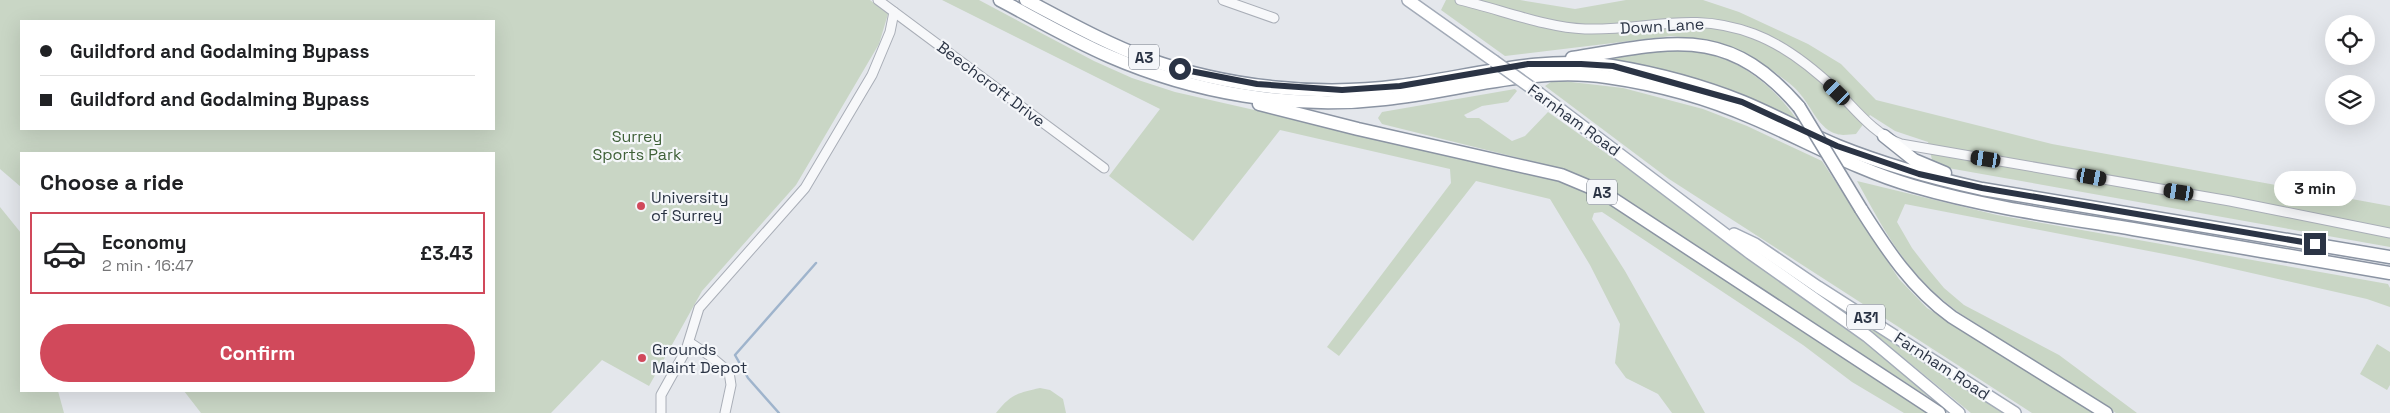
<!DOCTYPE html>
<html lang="en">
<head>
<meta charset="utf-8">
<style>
  :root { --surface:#fff; --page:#f2f2f2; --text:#202124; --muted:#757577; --line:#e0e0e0; --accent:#d1495b }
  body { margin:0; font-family:"Space Grotesk",sans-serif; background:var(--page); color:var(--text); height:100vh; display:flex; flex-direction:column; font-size:19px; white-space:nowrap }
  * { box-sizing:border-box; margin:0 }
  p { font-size:16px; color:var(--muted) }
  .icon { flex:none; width:28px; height:28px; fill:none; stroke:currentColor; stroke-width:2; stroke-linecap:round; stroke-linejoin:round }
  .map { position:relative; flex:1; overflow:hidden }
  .drawer { position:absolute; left:20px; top:152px; width:475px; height:240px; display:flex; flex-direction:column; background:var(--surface); border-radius:0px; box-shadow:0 5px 20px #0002 }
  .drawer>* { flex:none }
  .guide { position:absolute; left:20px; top:20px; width:475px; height:110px; border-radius:0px; box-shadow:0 5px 20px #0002; display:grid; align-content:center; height:110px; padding:0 20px; background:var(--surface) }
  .tools { position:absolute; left:2325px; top:15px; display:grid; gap:10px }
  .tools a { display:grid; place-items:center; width:50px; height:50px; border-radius:50%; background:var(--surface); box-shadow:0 5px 20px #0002; font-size:25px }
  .end { position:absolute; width:22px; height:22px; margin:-11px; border:6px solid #2b3445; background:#fff; box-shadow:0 0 0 2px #fff }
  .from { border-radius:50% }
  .bubble { position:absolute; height:35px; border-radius:18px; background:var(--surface); box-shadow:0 5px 20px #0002; font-size:16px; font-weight:700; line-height:35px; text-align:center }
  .car { position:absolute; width:15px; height:30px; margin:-15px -8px; border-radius:6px; box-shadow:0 0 4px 1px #0007; background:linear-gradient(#222 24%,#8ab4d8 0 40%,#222 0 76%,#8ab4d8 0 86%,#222 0) }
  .guide b { display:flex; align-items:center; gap:18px; height:48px; font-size:19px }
  .guide b+b { border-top:1px solid var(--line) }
  .guide i { width:12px; height:12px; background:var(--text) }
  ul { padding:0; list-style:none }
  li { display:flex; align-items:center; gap:15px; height:82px; margin:0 10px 8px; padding:0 10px; border:2px solid transparent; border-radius:0px }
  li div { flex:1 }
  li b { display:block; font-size:19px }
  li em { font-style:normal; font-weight:700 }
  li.on { border-color:var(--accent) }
  li>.icon { width:45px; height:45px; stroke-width:1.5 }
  h2 { padding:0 20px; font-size:22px; line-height:60px }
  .button { display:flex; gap:10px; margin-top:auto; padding:10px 20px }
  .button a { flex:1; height:58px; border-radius:30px; background:var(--accent); color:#fff; font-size:20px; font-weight:700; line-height:58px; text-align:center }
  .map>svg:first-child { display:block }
  .green { fill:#c9d6c5; fill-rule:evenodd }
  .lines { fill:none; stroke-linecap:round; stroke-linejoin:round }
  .stream { stroke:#9fb4cc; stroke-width:2.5 }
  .minor-casing { stroke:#a9aeb7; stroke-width:11 }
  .major-casing { stroke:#a3abb8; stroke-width:14 }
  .highway-casing { stroke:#8b94a3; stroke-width:15 }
  .minor { stroke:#f7f8fa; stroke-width:9 }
  .major { stroke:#fff; stroke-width:11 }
  .highway { stroke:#fff; stroke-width:12 }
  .major-bridge-casing { stroke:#a3abb8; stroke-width:14; stroke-linecap:butt }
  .highway-bridge-casing { stroke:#8b94a3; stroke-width:15; stroke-linecap:butt }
  .major-bridge { stroke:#fff; stroke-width:11 }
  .highway-bridge { stroke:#fff; stroke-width:12 }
  .route { stroke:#2b3445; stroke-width:6 }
  .poi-dot { fill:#d1495b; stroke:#f4f6f9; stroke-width:2 }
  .labels { text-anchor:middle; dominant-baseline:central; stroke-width:4.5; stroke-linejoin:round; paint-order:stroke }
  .shield { fill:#f4f6f9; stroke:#676e7b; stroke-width:1 }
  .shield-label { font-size:15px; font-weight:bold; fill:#2b3445 }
  .street-label { font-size:16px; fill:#2b3445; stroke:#f4f6f9 }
  .park-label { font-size:16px; fill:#3f6138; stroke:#f4f6f9 }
  .poi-label { font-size:16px; fill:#2b3445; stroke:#f4f6f9; text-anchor:start }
</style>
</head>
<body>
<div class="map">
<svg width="2390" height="413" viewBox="0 0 2390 413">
  <rect width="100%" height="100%" fill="#e4e7ec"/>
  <!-- green -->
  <g class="green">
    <path d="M0,0H870L888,14L879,44L796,185L702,291L649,386L602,360L551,413H201L184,391H494V154H21V187L0,169ZM21,21H494V129H21Z"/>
    <path d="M942,0H979L1094,61L1132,78L1175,92L1525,171L1593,191L1934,413H1904L1852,382L1803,345L1602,212L1594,213L1592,219L1625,271L1705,413H1672L1658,394L1626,378L1615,363L1620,324L1590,265L1550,199L1476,181L1339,356L1327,347L1451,183L1450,169L1280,130L1193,241L1109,176L1160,109Z"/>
    <path d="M1446,0H1520L1575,9L1626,0H1703L1739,12L1808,44L1841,64L1876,100L2052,144L2390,206V247L1948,168L1932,160L1928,142L1895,131L1870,115L1856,134C1851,134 1842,136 1837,134C1819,129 1812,108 1801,95C1796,88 1788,82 1781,77C1744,48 1718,39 1671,36L1505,56L1441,10Z"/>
    <path d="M1646,50C1662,50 1680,48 1696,51C1740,59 1772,84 1797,120L1760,103L1599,58Z"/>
    <path d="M1554,80L1623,88L1703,109L1747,126L1822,161L1899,279L1927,308L2095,413H2032L1669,179L1545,86Z"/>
    <path d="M1515,89L1517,91L1508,102L1482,106L1464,115L1467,118H1479L1512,141L1525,136L1548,112L1842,321L1949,410L1584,177L1551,166L1382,124L1378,118L1382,112Z"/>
    <path d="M1857,181L1997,215L2388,284L2390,288V307L2367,299L2185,258L1905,204L1897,222L1912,248L1929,270L1944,288L1964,305L2059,355L2137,413H2116L1958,312C1907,274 1887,236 1857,181Z"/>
    <path d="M0,207L21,233V391H58L64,413H0Z"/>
    <path d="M1754,248L2009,413H1971L1852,316Z"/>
    <path d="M2377,344L2390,352V385L2387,390L2360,374Z"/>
    <path d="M1040,388L1050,390L1063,399L1066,413H996C1011,394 1018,393 1040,388Z"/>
  </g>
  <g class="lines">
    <!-- stream -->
    <path class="stream" d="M779,413L748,378L735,355L816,263"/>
    <!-- minor casing -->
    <g class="minor-casing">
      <g id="minor">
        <path d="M878,0L1104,168"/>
        <path d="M1223,0L1274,18"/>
        <path d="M1460,0C1499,9 1547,28 1585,29C1647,31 1691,10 1754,34C1786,46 1813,68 1837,91C1856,110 1875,135 1901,144L2230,201L2390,233"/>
        <path d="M689,342L710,356L729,372L731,385L725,413"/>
        <path d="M661,413V395L686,350L699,308L805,188L872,75L890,32L894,12"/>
      </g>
    </g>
    <!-- major casing -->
    <g class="major-casing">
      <g id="major">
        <path d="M1408,0L1494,61"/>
        <path d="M1540,94L1750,253L1867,336L1959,413"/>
        <path d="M1734,234L1755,244L1818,287L2015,413"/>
      </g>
    </g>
    <!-- highway casing -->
    <g class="highway-casing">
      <g id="highway">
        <path d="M1000,0C1036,19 1072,40 1109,56C1194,93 1292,110 1385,99C1459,91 1533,66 1607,77C1656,84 1708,98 1753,118C1807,141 1857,170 1913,186C1985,207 2059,217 2133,229C2219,243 2304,259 2390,273"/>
        <path d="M1026,0C1066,21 1105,43 1148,59C1226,87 1317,97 1399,86C1470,77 1540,55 1612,66C1654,73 1703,86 1743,102C1775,115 1806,133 1838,146C1885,165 1932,178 1982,189L2390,257"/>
        <path d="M1572,58C1669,43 1726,22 1799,107"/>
        <path d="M1259,104L1358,129L1561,175L1604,193L1939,413"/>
        <path d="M1884,136L1914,160L1945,173"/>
        <path d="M1861,209C1887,250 1912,288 1952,317L2106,413"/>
      </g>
    </g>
    <!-- minor -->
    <use href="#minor" class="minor"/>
    <!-- major -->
    <use href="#major" class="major"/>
    <!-- highway -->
    <use href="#highway" class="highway"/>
    <!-- major-bridge casing -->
    <g class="major-bridge-casing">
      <path id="major-bridge" d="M1494,61L1540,94"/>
    </g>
    <!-- highway-bridge casing -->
    <g class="highway-bridge-casing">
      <path id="highway-bridge" d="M1799,107L1861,209"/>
    </g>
    <!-- major-bridge -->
    <use href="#major-bridge" class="major-bridge"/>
    <!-- highway-bridge -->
    <use href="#highway-bridge" class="highway-bridge"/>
  </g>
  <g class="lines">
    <!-- route -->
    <path class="route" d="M1180,69L1257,84L1342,90L1400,86L1528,64H1581L1613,66L1742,102L1837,146L1919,174L1982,188L2315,244"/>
  </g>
  <!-- markers -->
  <g class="poi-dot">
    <circle cx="641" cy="206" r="5"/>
    <circle cx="642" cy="358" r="5"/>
  </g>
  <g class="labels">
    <!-- shield labels -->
    <g class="shield">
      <rect x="1129" y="44.5" width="30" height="25" rx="4"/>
      <rect x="1587" y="179.5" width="30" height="25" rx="4"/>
      <rect x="1847" y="304.5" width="38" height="25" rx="4"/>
    </g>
    <g class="shield-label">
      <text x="1144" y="57">A3</text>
      <text x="1602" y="192">A3</text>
      <text x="1866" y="317">A31</text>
    </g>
    <!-- street labels -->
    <g class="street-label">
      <text transform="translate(1662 26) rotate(-3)">Down Lane</text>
      <text transform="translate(991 84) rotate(37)">Beechcroft Drive</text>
      <text transform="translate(1574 120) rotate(36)">Farnham Road</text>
      <text transform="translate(1942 366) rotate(33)">Farnham Road</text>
    </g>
    <!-- park labels -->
    <g class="park-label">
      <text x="637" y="136">Surrey<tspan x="637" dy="18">Sports Park</tspan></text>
    </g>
    <!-- poi labels -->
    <g class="poi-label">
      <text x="651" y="197">University<tspan x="651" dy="18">of Surrey</tspan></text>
      <text x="652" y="349">Grounds<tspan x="652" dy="18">Maint Depot</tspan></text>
    </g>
  </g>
</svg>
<div class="tools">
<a><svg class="icon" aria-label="locate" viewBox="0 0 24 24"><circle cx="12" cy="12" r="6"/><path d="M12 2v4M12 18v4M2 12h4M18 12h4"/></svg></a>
<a><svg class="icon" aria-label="layers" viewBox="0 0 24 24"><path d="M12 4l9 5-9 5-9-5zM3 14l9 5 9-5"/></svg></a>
</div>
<i class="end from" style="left:1180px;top:69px"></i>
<i class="end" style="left:2315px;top:244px"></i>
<div class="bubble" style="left:2274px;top:171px;width:82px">3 min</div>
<i class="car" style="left:1837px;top:92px;rotate:314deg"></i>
<i class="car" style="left:1986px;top:159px;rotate:279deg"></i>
<i class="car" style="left:2092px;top:177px;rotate:100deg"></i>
<i class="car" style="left:2179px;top:192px;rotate:279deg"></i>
<div class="guide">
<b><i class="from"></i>Guildford and Godalming Bypass</b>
<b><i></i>Guildford and Godalming Bypass</b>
</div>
<section class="drawer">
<h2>Choose a ride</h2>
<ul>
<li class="on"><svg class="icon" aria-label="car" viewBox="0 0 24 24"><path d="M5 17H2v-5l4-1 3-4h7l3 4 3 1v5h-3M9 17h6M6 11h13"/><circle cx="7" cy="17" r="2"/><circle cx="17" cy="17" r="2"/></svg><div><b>Economy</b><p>2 min · 16:47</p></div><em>£3.43</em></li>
</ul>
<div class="button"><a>Confirm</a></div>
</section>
</div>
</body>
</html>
